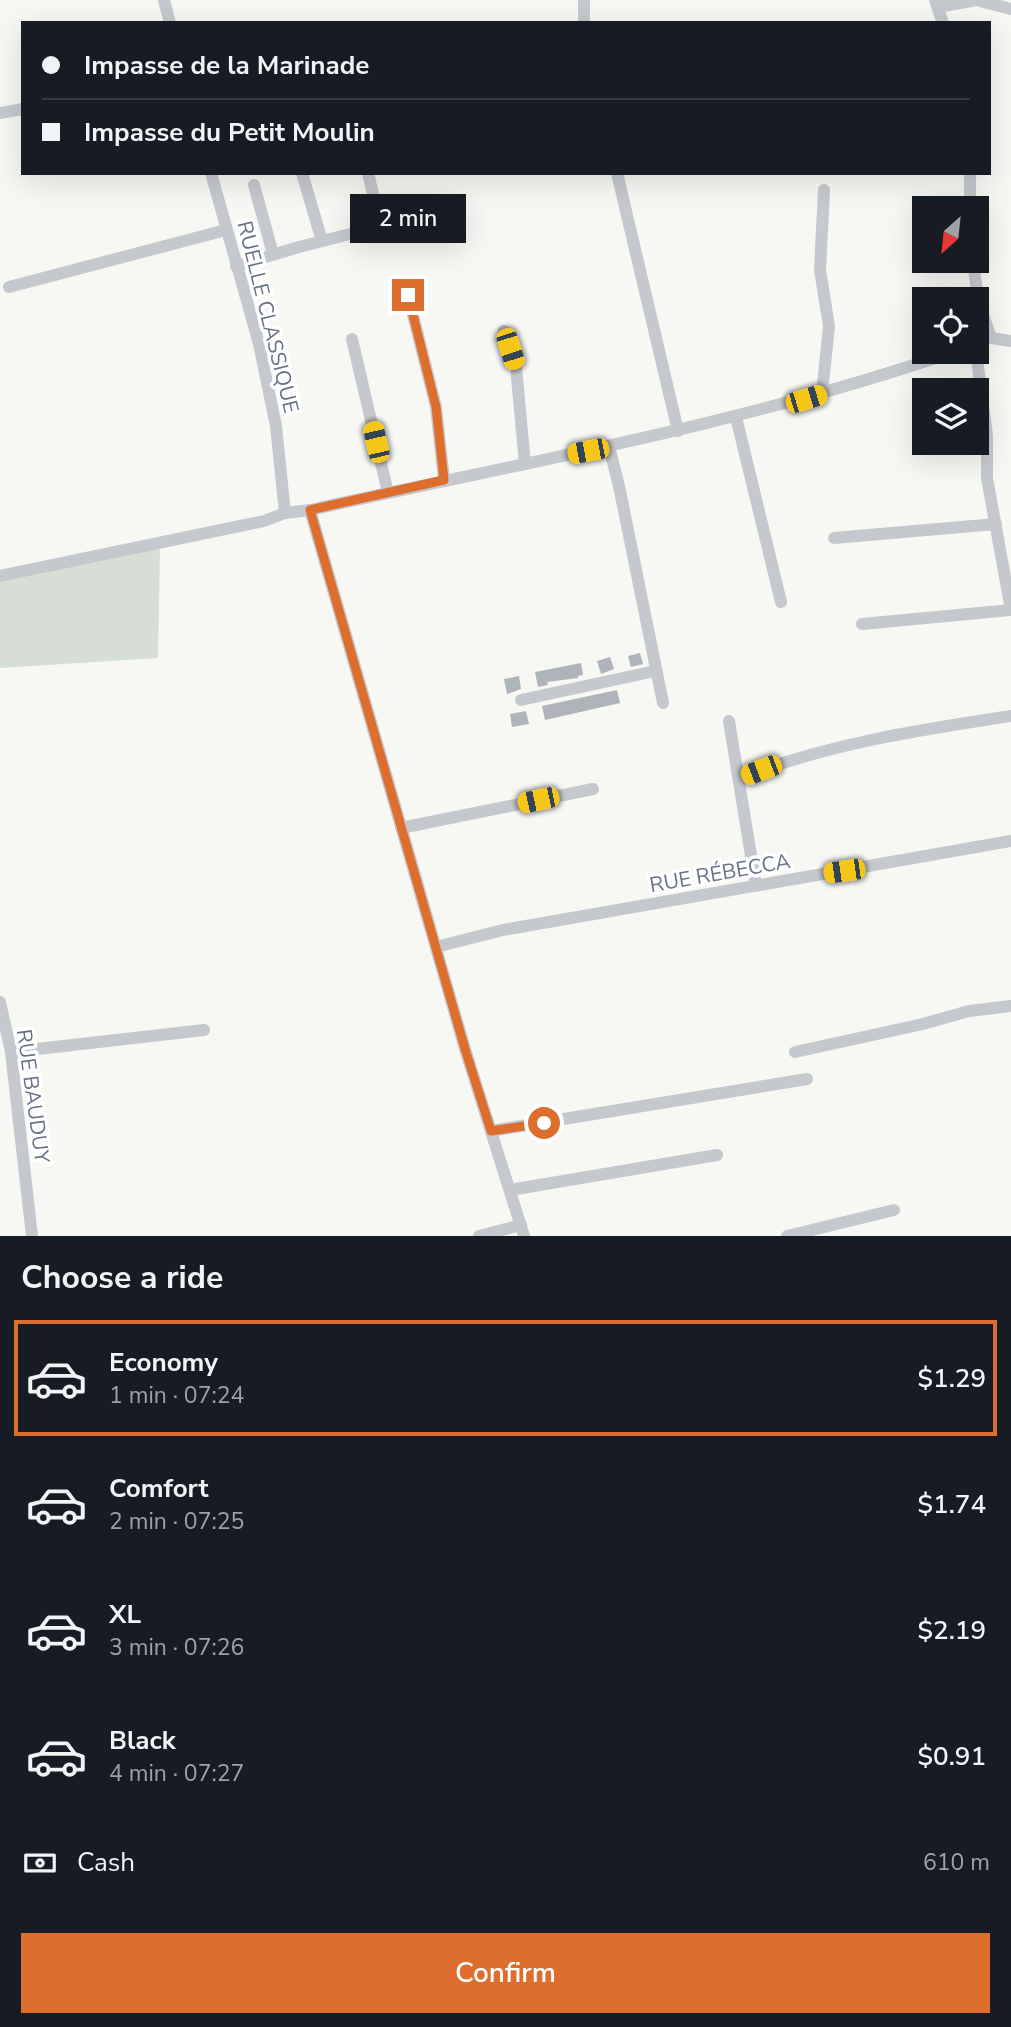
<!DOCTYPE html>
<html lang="en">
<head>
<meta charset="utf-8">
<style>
  :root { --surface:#171b24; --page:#242831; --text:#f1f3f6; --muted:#9ea1a6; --line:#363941; --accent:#dd6e2e }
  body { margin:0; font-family:"Nunito Sans",sans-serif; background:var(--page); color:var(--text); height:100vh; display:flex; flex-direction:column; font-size:26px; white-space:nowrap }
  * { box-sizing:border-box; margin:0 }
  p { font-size:23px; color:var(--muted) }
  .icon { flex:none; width:38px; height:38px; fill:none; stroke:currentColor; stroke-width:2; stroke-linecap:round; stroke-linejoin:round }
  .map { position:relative; height:1236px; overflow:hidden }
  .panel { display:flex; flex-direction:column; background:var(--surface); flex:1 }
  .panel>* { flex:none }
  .guide { position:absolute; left:21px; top:21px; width:970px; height:154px; border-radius:0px; box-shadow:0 7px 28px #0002; display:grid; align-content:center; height:154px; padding:0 21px; background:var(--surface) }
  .needle { width:46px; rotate:207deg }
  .tools { position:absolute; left:912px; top:196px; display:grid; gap:14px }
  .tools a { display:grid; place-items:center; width:77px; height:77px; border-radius:0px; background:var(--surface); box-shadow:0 7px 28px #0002; font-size:35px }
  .end { position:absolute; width:32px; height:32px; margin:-16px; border:9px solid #dd6e2e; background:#fff; box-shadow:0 0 0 4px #fff }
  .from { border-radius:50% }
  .bubble { position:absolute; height:49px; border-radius:0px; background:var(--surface); box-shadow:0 7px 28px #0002; font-size:23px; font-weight:600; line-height:49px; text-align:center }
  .car { position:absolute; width:21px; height:42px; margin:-21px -10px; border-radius:9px; box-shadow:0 0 5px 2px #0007; background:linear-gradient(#f5c518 24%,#345 0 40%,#f5c518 0 76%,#345 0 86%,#f5c518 0) }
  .guide b { display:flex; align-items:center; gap:24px; height:66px; font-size:26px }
  .guide b+b { border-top:2px solid var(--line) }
  .guide i { width:18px; height:18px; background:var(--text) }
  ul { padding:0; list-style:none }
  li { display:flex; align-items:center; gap:21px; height:116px; margin:0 14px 10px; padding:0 7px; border:4px solid transparent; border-radius:0px }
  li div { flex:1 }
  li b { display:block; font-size:26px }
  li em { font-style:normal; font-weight:600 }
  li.selected { border-color:var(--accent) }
  li>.icon { width:63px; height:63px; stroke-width:1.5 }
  h2 { padding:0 21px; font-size:32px; line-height:84px }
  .pay { display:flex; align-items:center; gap:18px; height:77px; padding:0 21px; font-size:26px }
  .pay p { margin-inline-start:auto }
  .button { display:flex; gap:14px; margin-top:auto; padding:14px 21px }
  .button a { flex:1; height:80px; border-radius:0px; background:var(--accent); color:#fff; font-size:28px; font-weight:600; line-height:80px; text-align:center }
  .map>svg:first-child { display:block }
  .green { fill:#d7ded5 }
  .building { fill:#aeb4ba }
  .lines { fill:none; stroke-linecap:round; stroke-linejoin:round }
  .minor { stroke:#c5c8cc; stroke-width:12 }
  .route { stroke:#dd6e2e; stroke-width:9 }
  .labels { text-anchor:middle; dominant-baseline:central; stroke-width:7; stroke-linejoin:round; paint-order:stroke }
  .street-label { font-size:21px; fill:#677384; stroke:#fff }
</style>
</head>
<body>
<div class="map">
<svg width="1011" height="1236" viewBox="0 0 1011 1236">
  <rect width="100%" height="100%" fill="#f7f7f4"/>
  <!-- green -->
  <path class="green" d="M160,548L158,658L0,668V581Z"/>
  <!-- building -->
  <g class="building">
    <path d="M640,653L643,664L631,667L628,656Z"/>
    <path d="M610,657L614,669L601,674L597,661Z"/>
    <path d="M581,663L583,675L578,676V678L547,682L548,685L538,687L535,672Z"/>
    <path d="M519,676L521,689L507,694L504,679Z"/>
    <path d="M617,690L620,703L545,720L542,706Z"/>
    <path d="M526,711L529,724L512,727L510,714Z"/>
  </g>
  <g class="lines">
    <!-- minor -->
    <g class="minor">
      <path d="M164,0L170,23"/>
      <path d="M935,0L943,23"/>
      <path d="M938,7L976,0L1011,9"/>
      <path d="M584,23V0"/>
      <path d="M0,113L23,109"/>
      <path d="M211,173L259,344L276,426L285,513"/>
      <path d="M302,173L322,241"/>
      <path d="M368,173L381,228"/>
      <path d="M617,173L678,431"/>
      <path d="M970,173V208"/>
      <path d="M254,185L273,254"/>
      <path d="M973,261L978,300L991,338"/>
      <path d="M236,266L299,247L417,217"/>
      <path d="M9,287L226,230"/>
      <path d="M408,295L436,407L444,480"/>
      <path d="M504,331L516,367L525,464"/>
      <path d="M991,338L1011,341"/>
      <path d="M352,339L388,493"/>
      <path d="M976,351L987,436V478L1011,610"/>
      <path d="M822,394L829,326L820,270L824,190"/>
      <path d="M736,417L781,602"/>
      <path d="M609,447L619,486L663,703"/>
      <path d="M310,510L465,1049L524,1236"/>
      <path d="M834,538L996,524"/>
      <path d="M0,576L264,521L285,513L310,510C527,462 743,424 953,352"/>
      <path d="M862,624L1011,610"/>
      <path d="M521,700L655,671"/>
      <path d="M729,721L756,886"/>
      <path d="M740,778C827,744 919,730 1011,716"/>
      <path d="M401,828L593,789"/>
      <path d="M436,947L503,930L1011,841"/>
      <path d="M0,1002L11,1052L32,1236"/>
      <path d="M11,1052L204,1030"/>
      <path d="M795,1052L923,1024L969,1011L1011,1006"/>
      <path d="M491,1131L807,1079"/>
      <path d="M510,1190L717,1155"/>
      <path d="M479,1236L521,1225"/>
      <path d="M787,1236L894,1210"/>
    </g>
  </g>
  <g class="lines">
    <!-- route -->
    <path class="route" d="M408,295L436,407L444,480L310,510L465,1049L491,1131L544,1123"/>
  </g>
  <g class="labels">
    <!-- street labels -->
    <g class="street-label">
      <text transform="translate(268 317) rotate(76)">RUELLE CLASSIQUE</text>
      <text transform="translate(720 873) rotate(-10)">RUE RÉBECCA</text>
      <text transform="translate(33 1096) rotate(82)">RUE BAUDUY</text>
    </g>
  </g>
</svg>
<div class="tools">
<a><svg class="needle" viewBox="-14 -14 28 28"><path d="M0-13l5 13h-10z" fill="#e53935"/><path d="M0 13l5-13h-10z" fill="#9ea1a6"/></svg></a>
<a><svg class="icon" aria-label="locate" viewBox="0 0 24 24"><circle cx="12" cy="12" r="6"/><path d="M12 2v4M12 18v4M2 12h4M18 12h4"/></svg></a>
<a><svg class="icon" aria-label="layers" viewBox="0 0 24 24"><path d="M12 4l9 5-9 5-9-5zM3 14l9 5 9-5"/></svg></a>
</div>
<i class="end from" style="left:544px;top:1123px"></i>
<i class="end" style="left:408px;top:295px"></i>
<div class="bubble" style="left:350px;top:194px;width:116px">2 min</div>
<i class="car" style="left:510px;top:349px;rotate:162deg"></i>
<i class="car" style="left:806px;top:399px;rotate:73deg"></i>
<i class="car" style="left:376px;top:442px;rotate:347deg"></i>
<i class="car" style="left:588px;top:451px;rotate:259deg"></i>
<i class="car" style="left:761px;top:770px;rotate:249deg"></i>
<i class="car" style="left:538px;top:800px;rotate:258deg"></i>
<i class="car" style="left:844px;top:871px;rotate:262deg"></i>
<div class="guide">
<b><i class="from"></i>Impasse de la Marinade</b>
<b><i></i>Impasse du Petit Moulin</b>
</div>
</div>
<section class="panel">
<h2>Choose a ride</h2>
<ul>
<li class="selected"><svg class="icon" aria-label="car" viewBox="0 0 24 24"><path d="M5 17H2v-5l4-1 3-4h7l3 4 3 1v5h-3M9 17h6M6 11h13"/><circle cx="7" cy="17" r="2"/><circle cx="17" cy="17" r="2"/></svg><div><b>Economy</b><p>1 min · 07:24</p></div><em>$1.29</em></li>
<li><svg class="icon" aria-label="car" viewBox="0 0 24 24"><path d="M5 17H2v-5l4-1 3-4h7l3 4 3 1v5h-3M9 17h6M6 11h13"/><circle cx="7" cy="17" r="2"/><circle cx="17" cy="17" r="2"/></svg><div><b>Comfort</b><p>2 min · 07:25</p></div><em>$1.74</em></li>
<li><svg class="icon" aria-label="car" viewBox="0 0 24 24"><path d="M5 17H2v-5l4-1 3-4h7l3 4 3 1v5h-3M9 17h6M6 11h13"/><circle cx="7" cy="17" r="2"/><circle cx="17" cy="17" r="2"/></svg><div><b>XL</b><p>3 min · 07:26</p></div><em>$2.19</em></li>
<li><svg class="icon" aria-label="car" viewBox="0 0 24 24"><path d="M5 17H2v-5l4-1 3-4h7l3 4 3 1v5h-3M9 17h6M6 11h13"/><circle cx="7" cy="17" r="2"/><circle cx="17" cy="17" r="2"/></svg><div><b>Black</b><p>4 min · 07:27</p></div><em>$0.91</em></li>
</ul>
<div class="pay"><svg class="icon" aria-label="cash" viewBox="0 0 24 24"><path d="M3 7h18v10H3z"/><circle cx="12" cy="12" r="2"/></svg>Cash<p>610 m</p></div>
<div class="button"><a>Confirm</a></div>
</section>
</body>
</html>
